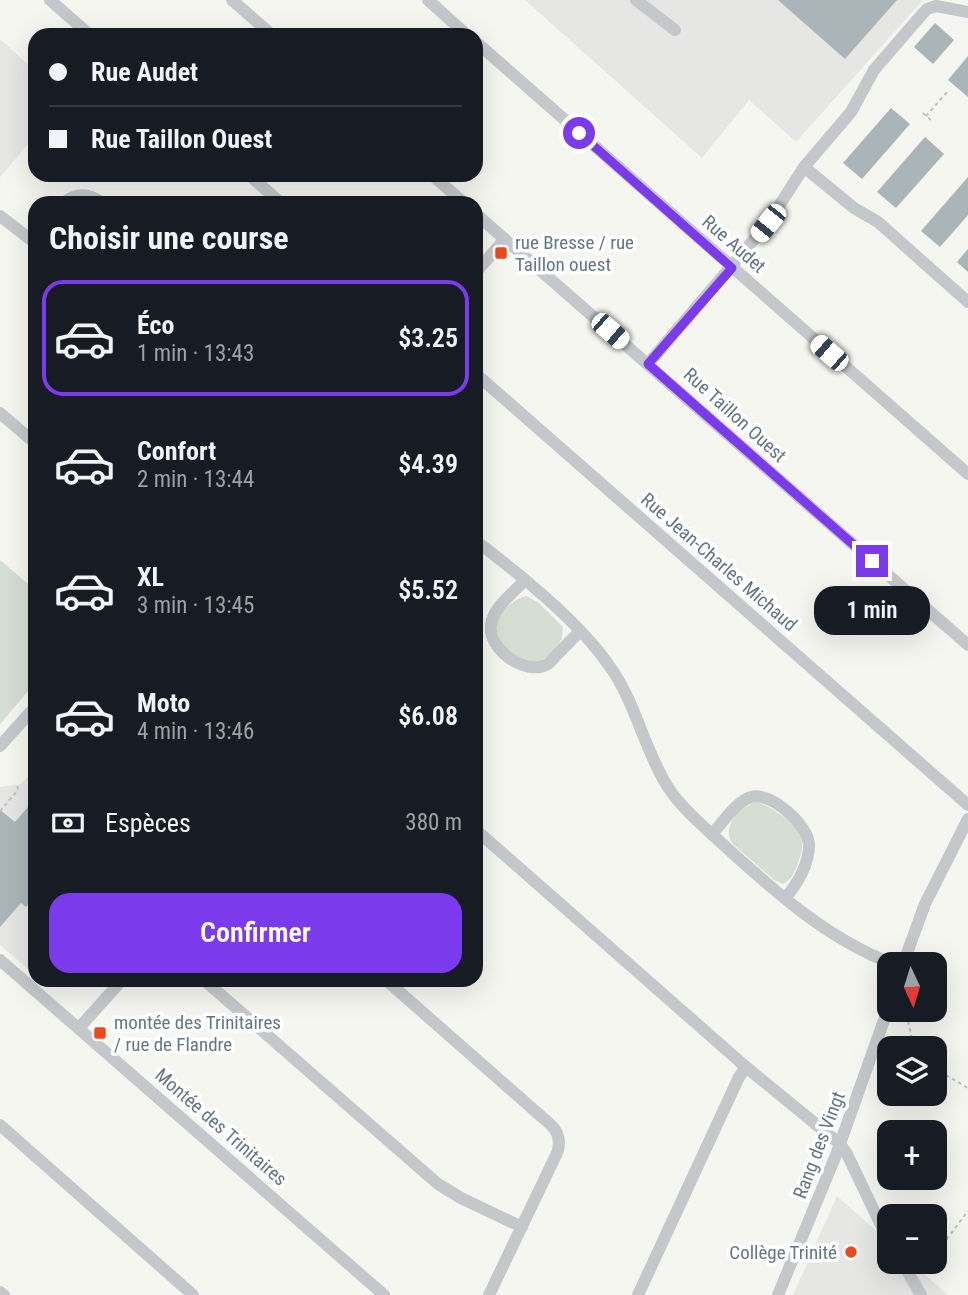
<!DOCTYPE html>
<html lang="fr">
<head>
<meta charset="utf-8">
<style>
  :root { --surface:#171b24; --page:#242831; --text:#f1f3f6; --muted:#9ea1a6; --line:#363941; --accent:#7c3aed }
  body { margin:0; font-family:"Roboto Condensed",sans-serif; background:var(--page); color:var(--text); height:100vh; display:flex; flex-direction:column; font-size:26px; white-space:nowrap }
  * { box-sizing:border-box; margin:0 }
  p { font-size:23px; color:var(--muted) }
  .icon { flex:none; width:38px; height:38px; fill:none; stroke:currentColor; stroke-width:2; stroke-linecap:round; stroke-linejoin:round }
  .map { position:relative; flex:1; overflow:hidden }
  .sheet { position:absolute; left:28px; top:196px; width:455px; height:791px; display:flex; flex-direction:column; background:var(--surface); border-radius:21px; box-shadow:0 7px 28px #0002 }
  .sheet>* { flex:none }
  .guide { position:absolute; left:28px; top:28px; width:455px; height:154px; border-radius:21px; box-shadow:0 7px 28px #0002; display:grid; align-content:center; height:154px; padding:0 21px; background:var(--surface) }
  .needle { width:46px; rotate:176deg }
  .tools { position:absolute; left:877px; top:952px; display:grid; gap:14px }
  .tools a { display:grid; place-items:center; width:70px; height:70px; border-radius:14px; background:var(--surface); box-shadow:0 7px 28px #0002; font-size:35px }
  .end { position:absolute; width:32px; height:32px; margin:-16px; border:9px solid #7c3aed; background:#fff; box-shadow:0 0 0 4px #fff }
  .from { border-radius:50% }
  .bubble { position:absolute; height:49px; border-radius:21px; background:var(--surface); box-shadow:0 7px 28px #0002; font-size:23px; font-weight:600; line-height:49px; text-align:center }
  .car { position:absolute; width:21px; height:42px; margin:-21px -10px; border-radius:9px; box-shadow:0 0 5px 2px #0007; background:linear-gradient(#fff 24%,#345 0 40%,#fff 0 76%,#345 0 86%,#fff 0) }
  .guide b { display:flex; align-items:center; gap:24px; height:66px; font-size:26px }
  .guide b+b { border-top:2px solid var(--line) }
  .guide i { width:18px; height:18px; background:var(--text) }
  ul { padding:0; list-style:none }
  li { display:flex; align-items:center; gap:21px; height:116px; margin:0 14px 10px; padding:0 7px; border:4px solid transparent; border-radius:21px }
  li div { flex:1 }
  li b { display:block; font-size:26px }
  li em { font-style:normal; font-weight:600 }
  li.active { border-color:var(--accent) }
  li>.icon { width:63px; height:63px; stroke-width:1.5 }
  h2 { padding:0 21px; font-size:32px; line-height:84px }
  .pay { display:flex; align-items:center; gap:18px; height:77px; padding:0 21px; font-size:26px }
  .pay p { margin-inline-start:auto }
  .primary-button { display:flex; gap:14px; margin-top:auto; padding:14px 21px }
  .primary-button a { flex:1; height:80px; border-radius:21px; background:var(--accent); color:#fff; font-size:28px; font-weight:600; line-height:80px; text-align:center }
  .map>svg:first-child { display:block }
  .built { fill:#e6e7e5 }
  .green { fill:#d6ddd2 }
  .building { fill:#abb4b8 }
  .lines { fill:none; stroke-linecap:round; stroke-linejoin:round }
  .path { stroke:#bec0c2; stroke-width:2; stroke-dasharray:3.5 3.5; stroke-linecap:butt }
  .minor { stroke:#c5c8cb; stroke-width:12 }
  .route { stroke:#7c3aed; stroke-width:9 }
  .poi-dot { fill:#ed4a1a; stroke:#fff; stroke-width:2.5 }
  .labels { text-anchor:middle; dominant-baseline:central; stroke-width:7; stroke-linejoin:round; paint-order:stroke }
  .poi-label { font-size:19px; fill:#637684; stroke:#fff; text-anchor:start }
  .street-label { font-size:19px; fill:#637684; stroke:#fff }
</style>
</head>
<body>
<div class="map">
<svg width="968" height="1295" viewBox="0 0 968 1295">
  <rect width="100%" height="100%" fill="#f6f6f1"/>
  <!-- built -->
  <g class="built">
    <path d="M525,0H923L796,142L749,100L702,158Z"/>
    <path d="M0,39L35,71V136L0,177Z"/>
    <path d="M35,769V975L0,945V787L21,784Z"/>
    <path d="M837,1196L889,1242V1262H911L948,1295H793Z"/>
  </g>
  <!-- green -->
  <g class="green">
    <path d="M0,560L35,590V683L0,724Z"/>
    <path d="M526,596L538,602L563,627L562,639C555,650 542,666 527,662C512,659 492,636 497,620C499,615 504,611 507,607C513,602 518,598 526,596Z"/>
    <path d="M757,802C771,806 795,823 801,838C804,847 800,857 797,866C794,873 791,880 783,884L774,880L733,844C720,828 740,806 757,802Z"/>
  </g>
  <!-- building -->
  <g class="building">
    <path d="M778,0H897L845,59Z"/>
    <path d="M935,23L954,40L933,64L914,47Z"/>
    <path d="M968,56V97L948,80Z"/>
    <path d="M891,108L910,124L862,179L843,163Z"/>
    <path d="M925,137L944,154L896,208L877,192Z"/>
    <path d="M968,177V215L940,247L921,231Z"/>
    <path d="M968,249V272L957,262Z"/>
    <path d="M35,799V843L31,848L35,852V897L26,907L21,903L0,927V810L15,822Z"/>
  </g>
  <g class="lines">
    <!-- path -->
    <g class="path">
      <path d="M923,113L933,122"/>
      <path d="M926,116L949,90"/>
      <path d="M29,757L35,762"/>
      <path d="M0,811L18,790L17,785"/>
      <path d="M902,1010L906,1012L914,1048"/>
      <path d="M934,1068L968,1088"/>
      <path d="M934,1256L968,1211"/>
      <path d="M922,1273L930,1262"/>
    </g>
    <!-- minor -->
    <g class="minor">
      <path d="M50,0L90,35"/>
      <path d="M232,0L272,35"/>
      <path d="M428,0L467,35"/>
      <path d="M636,0L675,30"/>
      <path d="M476,42L968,474"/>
      <path d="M804,167L854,208L878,222L968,302"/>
      <path d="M249,175L281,203"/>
      <path d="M432,175L464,203"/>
      <path d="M63,203C76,193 89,193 102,203"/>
      <path d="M476,214L968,645"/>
      <path d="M0,216L35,243"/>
      <path d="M476,272L505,239"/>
      <path d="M648,364L768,223L804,167L851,112L874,70L918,19L927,9L936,6L968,12"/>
      <path d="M476,374L968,805"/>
      <path d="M0,413L35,443"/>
      <path d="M476,541C517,572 579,622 608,664C635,700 643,746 666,784C681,809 707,829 728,849C779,895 828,939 893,964"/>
      <path d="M524,581C513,593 493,608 491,624C487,649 526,677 548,664L580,631"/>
      <path d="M0,746L35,707"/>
      <path d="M476,830L746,1067L840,1144L847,1154L889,1242"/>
      <path d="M712,834C723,822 736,802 751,797C771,791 809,826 809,845C809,864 797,885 785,898"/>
      <path d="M0,960L384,1295"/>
      <path d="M903,964L925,904L968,819"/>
      <path d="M204,980L438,1184L461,1198L522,1227"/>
      <path d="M386,980L551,1125C559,1133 561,1142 557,1153L489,1295"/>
      <path d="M79,1028L122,980"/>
      <path d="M0,1125L193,1295"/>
      <path d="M902,1262L921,1295"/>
      <path d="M0,1292L4,1295"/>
      <path d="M638,1295L739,1077L746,1067"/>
      <path d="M778,1295L836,1155L889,1006"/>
    </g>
  </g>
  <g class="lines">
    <!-- route -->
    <path class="route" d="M579,133L732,268L648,364L872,561"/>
  </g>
  <!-- markers -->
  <g class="poi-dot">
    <rect x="494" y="246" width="14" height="14" rx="3.5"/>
    <rect x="93" y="1026" width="14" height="14" rx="3.5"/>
    <circle cx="851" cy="1252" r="7"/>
  </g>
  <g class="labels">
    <!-- poi labels -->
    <g class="poi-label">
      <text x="515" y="242">rue Bresse / rue<tspan x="515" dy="22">Taillon ouest</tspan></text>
      <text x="114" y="1022">montée des Trinitaires<tspan x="114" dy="22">/ rue de Flandre</tspan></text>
      <text x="837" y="1252" text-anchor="end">Collège Trinité</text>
    </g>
    <!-- street labels -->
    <g class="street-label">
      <text transform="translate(734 244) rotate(41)">Rue Audet</text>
      <text transform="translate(735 415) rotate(42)">Rue Taillon Ouest</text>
      <text transform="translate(719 562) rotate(41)">Rue Jean-Charles Michaud</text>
      <text transform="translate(221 1127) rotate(41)">Montée des Trinitaires</text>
      <text transform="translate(819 1145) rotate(-69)">Rang des Vingt</text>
    </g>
  </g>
</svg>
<div class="tools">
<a><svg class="needle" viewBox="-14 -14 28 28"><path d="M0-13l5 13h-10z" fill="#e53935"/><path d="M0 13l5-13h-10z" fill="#9ea1a6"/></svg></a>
<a><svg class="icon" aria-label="layers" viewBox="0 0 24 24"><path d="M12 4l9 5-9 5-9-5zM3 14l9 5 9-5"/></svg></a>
<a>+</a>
<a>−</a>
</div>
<i class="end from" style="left:579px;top:133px"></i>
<i class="end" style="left:872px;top:561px"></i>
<div class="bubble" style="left:814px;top:586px;width:116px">1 min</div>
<i class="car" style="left:768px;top:223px;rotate:219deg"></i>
<i class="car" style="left:610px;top:331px;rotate:131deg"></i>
<i class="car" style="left:829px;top:353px;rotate:311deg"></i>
<div class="guide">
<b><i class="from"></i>Rue Audet</b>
<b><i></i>Rue Taillon Ouest</b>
</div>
<section class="sheet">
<h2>Choisir une course</h2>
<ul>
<li class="active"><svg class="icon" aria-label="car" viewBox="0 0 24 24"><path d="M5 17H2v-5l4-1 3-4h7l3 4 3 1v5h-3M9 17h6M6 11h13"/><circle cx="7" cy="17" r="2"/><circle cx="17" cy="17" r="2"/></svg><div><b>Éco</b><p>1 min · 13:43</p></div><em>$3.25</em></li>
<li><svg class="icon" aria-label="car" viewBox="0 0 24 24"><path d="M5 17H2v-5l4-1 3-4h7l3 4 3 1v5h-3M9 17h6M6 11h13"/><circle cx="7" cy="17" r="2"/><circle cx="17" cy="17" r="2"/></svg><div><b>Confort</b><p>2 min · 13:44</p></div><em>$4.39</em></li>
<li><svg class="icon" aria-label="car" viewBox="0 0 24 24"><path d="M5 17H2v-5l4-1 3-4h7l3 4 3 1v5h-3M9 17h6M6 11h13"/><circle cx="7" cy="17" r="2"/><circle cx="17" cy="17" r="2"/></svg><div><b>XL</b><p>3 min · 13:45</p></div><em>$5.52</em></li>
<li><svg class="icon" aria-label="car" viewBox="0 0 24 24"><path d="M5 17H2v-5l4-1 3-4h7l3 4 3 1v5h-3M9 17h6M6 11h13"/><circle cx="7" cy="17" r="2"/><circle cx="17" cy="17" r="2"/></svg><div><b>Moto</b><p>4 min · 13:46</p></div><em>$6.08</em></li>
</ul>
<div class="pay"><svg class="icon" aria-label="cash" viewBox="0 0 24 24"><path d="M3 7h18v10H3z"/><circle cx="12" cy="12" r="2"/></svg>Espèces<p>380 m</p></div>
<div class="primary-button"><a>Confirmer</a></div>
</section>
</div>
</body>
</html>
